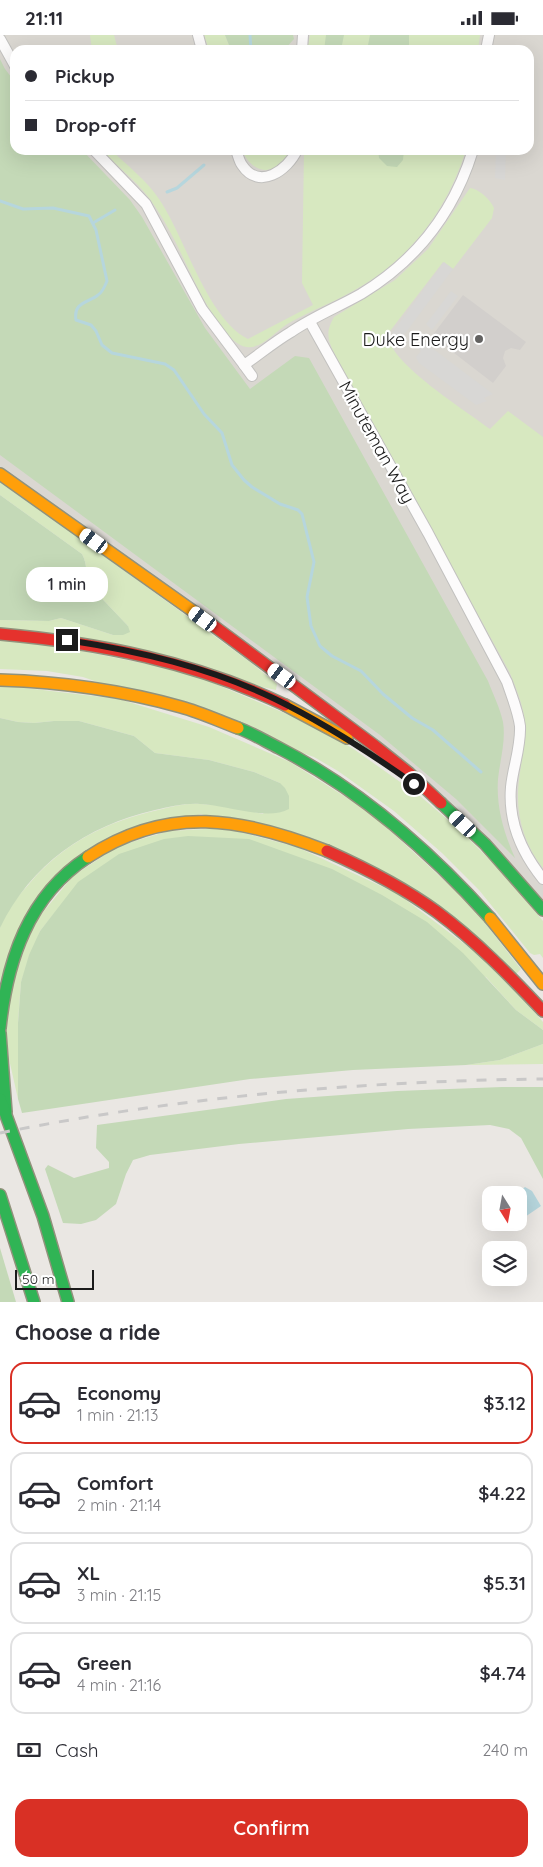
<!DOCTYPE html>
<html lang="en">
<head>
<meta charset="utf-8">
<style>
  :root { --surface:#fff; --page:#f7f7f7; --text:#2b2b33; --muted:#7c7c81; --line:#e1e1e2; --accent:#d93025 }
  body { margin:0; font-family:Quicksand,sans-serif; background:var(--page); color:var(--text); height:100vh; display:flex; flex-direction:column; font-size:19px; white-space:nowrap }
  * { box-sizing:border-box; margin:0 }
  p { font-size:16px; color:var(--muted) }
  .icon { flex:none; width:28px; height:28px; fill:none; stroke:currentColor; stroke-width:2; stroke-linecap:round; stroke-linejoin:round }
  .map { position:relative; height:1267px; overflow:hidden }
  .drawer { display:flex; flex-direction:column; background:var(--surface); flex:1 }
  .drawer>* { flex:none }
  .guide { position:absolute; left:10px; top:10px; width:524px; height:110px; border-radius:15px; box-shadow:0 5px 20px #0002; display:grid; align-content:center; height:110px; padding:0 15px; background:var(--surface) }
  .needle { width:32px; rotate:169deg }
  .tools { position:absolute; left:482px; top:1151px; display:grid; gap:10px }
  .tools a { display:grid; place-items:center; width:45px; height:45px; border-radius:10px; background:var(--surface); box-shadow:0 5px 20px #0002; font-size:25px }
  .scale { position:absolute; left:15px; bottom:12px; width:79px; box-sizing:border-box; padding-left:5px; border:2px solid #1b1b1b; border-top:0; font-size:14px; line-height:18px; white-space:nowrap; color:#1b1b1b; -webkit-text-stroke:4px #fff; paint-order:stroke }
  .end { position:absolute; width:22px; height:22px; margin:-11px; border:6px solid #1b1b1b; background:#fff; box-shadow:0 0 0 2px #fff }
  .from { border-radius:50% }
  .bubble { position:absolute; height:35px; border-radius:15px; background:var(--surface); box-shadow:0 5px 20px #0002; font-size:16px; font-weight:600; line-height:35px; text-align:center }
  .car { position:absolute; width:15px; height:30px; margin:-15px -8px; border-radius:6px; box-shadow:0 0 4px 1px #0007; background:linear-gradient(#fff 24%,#345 0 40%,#fff 0 76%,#345 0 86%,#fff 0) }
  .guide b { display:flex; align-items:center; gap:18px; height:48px; font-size:19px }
  .guide b+b { border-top:1px solid var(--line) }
  .guide i { width:12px; height:12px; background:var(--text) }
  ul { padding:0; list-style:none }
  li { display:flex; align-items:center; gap:15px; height:82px; margin:0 10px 8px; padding:0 5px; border:2px solid var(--line); border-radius:15px }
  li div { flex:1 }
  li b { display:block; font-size:19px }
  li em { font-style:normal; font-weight:600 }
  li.selected { border-color:var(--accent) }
  li>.icon { width:45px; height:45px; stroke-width:1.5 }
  h2 { padding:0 15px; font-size:22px; line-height:60px }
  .pay { display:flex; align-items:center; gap:12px; height:55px; padding:0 15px; font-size:19px }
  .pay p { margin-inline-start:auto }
  .cta { display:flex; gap:10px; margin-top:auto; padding:10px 15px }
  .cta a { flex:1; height:58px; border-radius:15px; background:var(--accent); color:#fff; font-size:20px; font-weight:600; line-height:58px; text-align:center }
  .status { display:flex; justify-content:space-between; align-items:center; height:35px; padding:0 25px; background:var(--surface); direction:ltr }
  .status svg { height:14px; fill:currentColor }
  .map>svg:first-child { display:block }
  .airport { fill:#dad7d1; fill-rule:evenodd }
  .grass { fill:#d7e8c0 }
  .forest { fill:#c4d9b7 }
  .parking { fill:#d8d7d5 }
  .water { fill:#b6d6dd }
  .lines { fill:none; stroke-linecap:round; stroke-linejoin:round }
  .stream { stroke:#b6d6dd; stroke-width:3 }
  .building { fill:#d2cfcc }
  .street-casing { stroke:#c2c1bf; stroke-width:12 }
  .fast-casing { stroke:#91927c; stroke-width:14 }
  .slow-casing { stroke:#91927c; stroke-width:14 }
  .jam-casing { stroke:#91927c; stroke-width:14 }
  .street { stroke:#fcfbfb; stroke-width:10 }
  .fast { stroke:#30b455; stroke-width:11 }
  .slow { stroke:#ff9f0a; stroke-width:11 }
  .jam { stroke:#e5322d; stroke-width:11 }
  .rail { stroke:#c9c8c8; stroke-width:3; stroke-dasharray:10 10; stroke-linecap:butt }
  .route { stroke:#1b1b1b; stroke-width:6 }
  .poi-dot { fill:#636261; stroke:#fff; stroke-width:2 }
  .labels { text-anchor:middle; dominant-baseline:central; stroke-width:4.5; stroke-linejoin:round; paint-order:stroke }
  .poi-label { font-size:18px; fill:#1b1b1b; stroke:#fff; text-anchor:end }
  .street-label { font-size:18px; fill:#1b1b1b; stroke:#fff }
</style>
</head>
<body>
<div class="status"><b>21:11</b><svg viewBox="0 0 49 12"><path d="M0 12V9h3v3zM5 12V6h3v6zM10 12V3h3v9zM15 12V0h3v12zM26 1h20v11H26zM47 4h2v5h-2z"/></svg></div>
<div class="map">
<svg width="543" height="1267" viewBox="0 0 543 1267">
  <rect width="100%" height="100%" fill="#eae7e3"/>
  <!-- airport -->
  <path class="airport" d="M0,0H543V875L441,768L0,439ZM15,15H529V115H15Z"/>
  <!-- grass -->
  <g class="grass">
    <path d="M90,0H114L118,15H92Z"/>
    <path d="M204,0H225L231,15H209Z"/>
    <path d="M310,0H480L478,15H307Z"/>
    <path d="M101,115H111C127,130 147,146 159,164C185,202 207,284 248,304L313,270L302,248L304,115H466C447,175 410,225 353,256C332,268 310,276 289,288C273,297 257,322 237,308C228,302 221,292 215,283C192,248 179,207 156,173C142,150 120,134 101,115Z"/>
    <path d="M242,115H292C279,140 254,143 242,115Z"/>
    <path d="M470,153C479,154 490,164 494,173L492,183L453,234L443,227L387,300C392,330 465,375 490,394L508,376L543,402V833C526,812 517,785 518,757C519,731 528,706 524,680C521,665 515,650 509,636L339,327C330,309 323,301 334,282L395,245L428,214Z"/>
    <path d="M0,445L250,627L277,649L276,655L0,594V585L49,586L61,583L113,600L128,591L89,550C85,539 88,530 82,519L0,460Z"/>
    <path d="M0,605L36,607L187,637L320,693L355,715L420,761L461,796L504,839L543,886V923L540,919L534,920L530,918L479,855L442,818L394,776L338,736L314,722L83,642L47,636L0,634Z"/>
    <path d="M0,650L119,664L209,692L290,727L371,778L470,869L521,934L516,939L397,844L201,779L73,825L0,946C0,932 0,906 0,893C4,878 19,860 29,849C63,808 108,786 158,775C171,772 186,768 200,769C221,770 242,774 263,779L280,748L254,737L209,725L155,718L134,701L79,686H54L34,688L18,687L0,683Z"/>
    <path d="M224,793L297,812L398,859L491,929L543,987V995L516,975L486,942L66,864L40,896L21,947L18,987V1064L9,1024L6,997L8,960L34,888L73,841L118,811L169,796Z"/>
    <path d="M543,1009V1029L466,1030L500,1025Z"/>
  </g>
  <!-- forest -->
  <g class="forest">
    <path d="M225,0H293L294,4L284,15H231Z"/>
    <path d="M326,0H344L341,15H324Z"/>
    <path d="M370,0H409V15H367Z"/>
    <path d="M0,24L5,34L15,47V115H82L130,165L142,182L205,293L250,354L295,321L309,323L488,646C493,659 500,673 503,687C506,706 500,725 498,744C496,772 504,798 515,823L456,764L380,700L0,420Z"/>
    <path d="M378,115H404L403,125L397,132L387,131L379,123Z"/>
    <path d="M0,460L82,519C88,530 85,539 89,550L128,591L130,597L123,600H113L61,583L49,586L0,585Z"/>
    <path d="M0,683L18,687L34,688L54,686H79L134,701L155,718L209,725L254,737L280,748L285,753L289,761V774C268,786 226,770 200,769C185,768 169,772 155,775C86,791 31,829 0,893Z"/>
    <path d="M188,801L249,804L332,834L382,860L427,887L463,918L516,975L543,995V1009L500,1025L466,1030L353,1035L250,1044L22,1078L18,1064V988L21,947L29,920L40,896L78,847L119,819L164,804Z"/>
    <path d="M502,1052H543V1144L521,1103L509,1094L490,1090L408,1094L239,1109L150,1120L133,1125L126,1139L116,1169L96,1185L81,1189L63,1188L45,1134L48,1130L74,1143L109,1133V1127L96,1113L97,1090L286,1064L397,1056Z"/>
    <path d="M0,1213L16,1267H0Z"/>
  </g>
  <!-- parking -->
  <g class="parking">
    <path d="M496,115H506L505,145L495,143Z"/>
    <path d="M444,227L453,234L401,304L392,298Z"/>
    <path d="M451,256L458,261L432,295L426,289Z"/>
    <path d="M424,307L493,359L484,363L487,366L476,370L419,328L416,322L421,316L415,312Z"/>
  </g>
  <!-- water -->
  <path class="water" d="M525,1152L532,1156L541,1171L519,1186V1160H514Z"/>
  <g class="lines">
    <!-- stream -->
    <g class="stream">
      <path d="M250,0L251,15"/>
      <path d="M167,157L177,153L204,130"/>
      <path d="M0,166L23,174L53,173L89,181L96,195L107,246C105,251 102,258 98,260C88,268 73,267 76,285L91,290L96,296L102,310L112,318L165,329L174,335L204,379L222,398L232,430L244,445L252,452L280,469L298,475L302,479L314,527L307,562L311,591L320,611L332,621L361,636L383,659L412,683L433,695L481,737"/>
      <path d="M93,188L115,175"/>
    </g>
  </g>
  <!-- building -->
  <path class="building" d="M463,260L526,307L520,315L511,313L505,316L503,323L506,331L493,348L432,301Z"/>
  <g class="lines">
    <!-- street casing -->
    <g class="street-casing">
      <g id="street">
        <path d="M198,0L202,15"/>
        <path d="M0,4L15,31"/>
        <path d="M302,15L303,0"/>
        <path d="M486,15L489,0"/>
        <path d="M94,115L146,169L202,274L244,330C260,319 274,307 291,297C313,282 338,272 361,259C417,225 454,177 473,115"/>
        <path d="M236,115C238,120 239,126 242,130C259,156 288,135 297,115"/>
        <path d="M310,287L428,498L507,647C512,662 518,676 520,691C521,712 513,732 511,752C508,787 522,818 543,844"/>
        <path d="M244,330L252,341"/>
      </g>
    </g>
    <!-- fast casing -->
    <g class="fast-casing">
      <g id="fast">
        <path d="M238,693C252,698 265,706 279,713C361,755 429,815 490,883"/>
        <path d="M441,768L485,809L543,875"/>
        <path d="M0,993C7,926 28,861 88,822"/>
        <path d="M0,998L6,1077"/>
        <path d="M0,1064L43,1181L68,1267"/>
        <path d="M0,1160L34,1267"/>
      </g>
    </g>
    <!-- slow casing -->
    <g class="slow-casing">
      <g id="slow">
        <path d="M0,439L207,586"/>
        <path d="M0,645C62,647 121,655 181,672C200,677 219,686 238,693"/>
        <path d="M285,670L347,703"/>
        <path d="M88,822C168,769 243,783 327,816"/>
        <path d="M490,883L543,949"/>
      </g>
    </g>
    <!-- jam casing -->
    <g class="jam-casing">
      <g id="jam">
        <path d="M207,586L375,711L409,738L441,768"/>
        <path d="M0,599C99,608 195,627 285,670"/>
        <path d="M327,816C365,833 403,852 437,877C476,906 510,941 543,976"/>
      </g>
    </g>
    <!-- street -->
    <use href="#street" class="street"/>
    <!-- fast -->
    <use href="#fast" class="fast"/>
    <!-- slow -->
    <use href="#slow" class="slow"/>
    <!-- jam -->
    <use href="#jam" class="jam"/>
    <!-- rail -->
    <path class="rail" d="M0,1098C179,1062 360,1046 543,1044"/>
  </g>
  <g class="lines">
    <!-- route -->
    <path class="route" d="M67,605C138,616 209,632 275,664C324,688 369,717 414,749"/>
  </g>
  <!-- markers -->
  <circle class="poi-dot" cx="479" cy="304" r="5"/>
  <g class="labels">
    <!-- poi labels -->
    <g class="poi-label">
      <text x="469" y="304">Duke Energy</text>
    </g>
    <!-- street labels -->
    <g class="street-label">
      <text transform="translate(377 407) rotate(61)">Minuteman Way</text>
    </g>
  </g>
</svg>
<div class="tools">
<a><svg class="needle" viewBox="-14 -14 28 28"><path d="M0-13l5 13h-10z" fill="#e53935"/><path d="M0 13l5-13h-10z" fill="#7c7c81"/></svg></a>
<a><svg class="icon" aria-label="layers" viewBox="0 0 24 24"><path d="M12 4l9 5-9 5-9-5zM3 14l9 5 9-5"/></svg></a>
</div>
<div class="scale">50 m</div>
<i class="end from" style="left:414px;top:749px"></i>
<i class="end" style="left:67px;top:605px"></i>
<div class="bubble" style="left:26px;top:532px;width:82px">1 min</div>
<i class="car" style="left:94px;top:506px;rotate:306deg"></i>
<i class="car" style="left:203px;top:584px;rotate:306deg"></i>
<i class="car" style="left:282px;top:641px;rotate:306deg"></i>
<i class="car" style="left:463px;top:789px;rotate:313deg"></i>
<div class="guide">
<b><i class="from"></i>Pickup</b>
<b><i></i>Drop-off</b>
</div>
</div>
<section class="drawer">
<h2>Choose a ride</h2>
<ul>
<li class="selected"><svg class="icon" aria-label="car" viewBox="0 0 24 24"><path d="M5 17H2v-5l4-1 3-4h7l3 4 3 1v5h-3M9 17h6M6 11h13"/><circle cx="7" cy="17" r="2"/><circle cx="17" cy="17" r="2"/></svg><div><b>Economy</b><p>1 min · 21:13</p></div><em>$3.12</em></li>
<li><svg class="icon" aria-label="car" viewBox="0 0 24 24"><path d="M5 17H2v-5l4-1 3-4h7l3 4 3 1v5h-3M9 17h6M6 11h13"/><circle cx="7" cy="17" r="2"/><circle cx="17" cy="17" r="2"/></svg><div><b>Comfort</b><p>2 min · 21:14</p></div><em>$4.22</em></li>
<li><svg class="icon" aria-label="car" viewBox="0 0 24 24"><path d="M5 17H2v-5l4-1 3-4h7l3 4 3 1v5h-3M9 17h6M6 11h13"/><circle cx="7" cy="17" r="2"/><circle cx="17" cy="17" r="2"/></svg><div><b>XL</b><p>3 min · 21:15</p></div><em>$5.31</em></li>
<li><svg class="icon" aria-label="car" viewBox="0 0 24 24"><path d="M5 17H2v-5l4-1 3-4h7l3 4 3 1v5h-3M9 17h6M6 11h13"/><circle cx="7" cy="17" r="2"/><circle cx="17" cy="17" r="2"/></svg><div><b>Green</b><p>4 min · 21:16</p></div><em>$4.74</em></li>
</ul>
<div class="pay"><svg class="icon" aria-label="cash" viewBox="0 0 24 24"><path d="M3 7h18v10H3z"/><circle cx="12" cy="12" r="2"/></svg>Cash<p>240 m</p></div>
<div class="cta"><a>Confirm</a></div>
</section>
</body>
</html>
